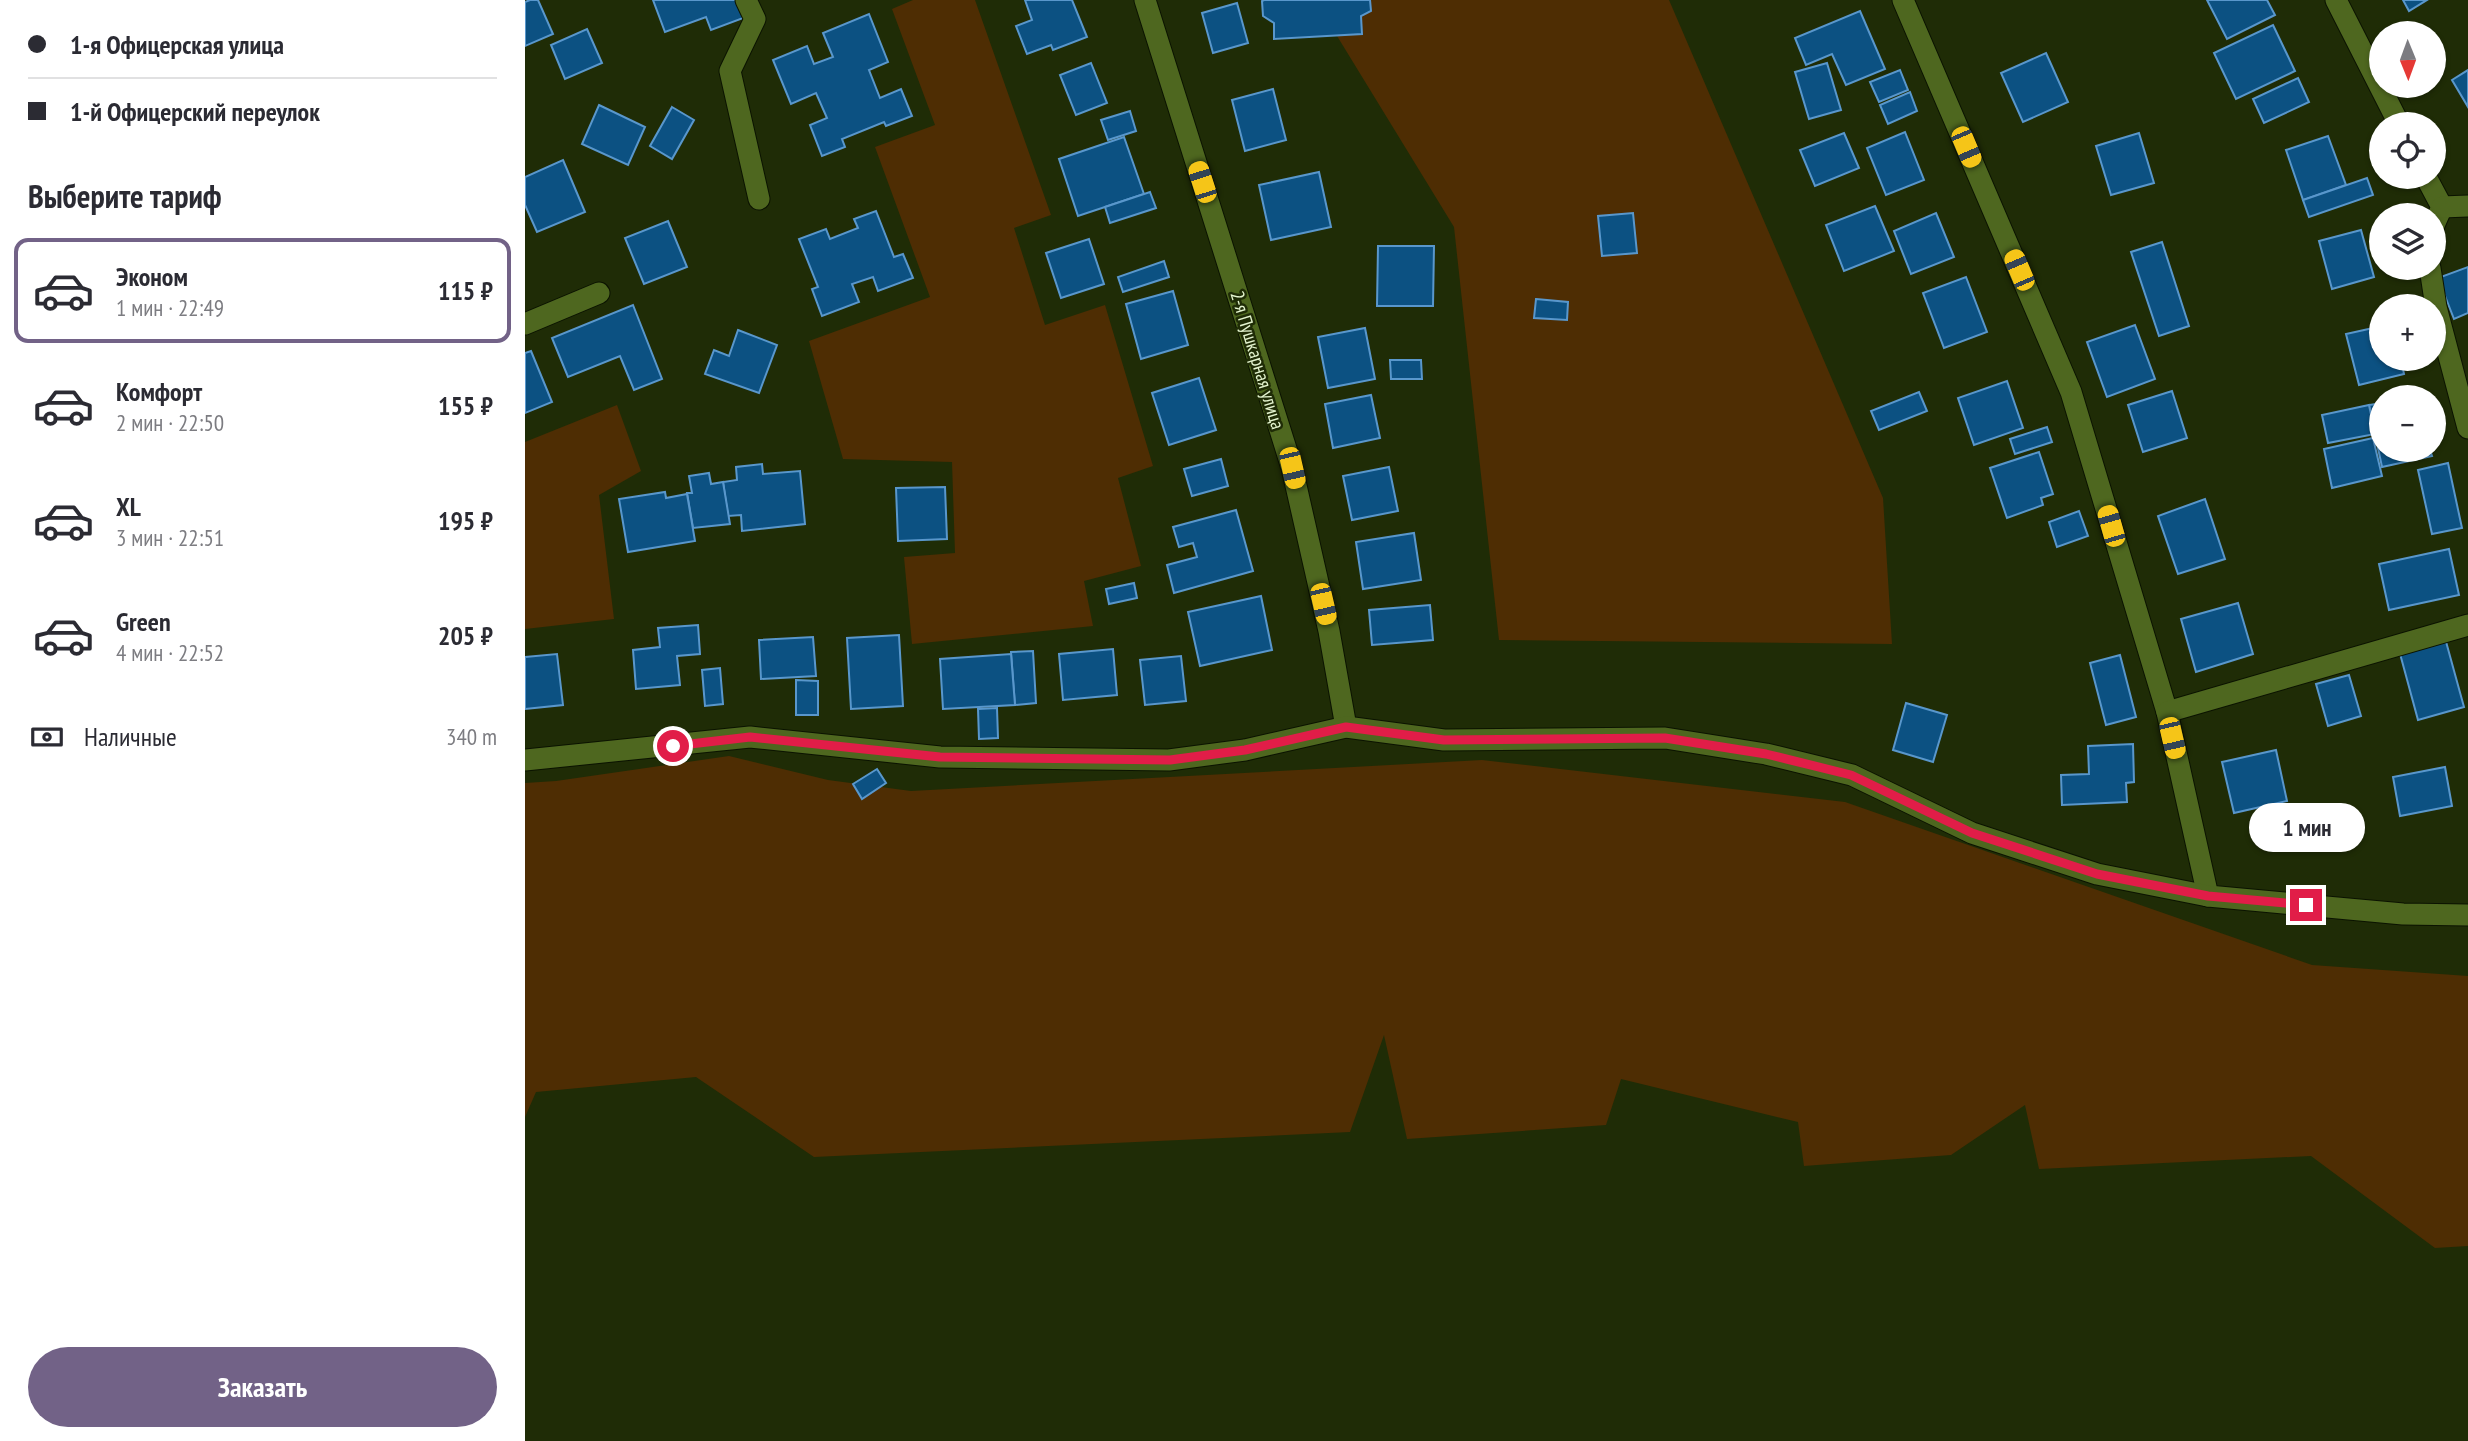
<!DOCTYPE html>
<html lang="ru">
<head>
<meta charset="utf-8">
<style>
  :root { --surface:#fff; --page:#f2f2f3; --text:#2b2b33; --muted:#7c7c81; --line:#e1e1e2; --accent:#726287 }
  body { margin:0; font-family:"PT Sans Narrow",sans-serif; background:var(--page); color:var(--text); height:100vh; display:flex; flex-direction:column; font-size:26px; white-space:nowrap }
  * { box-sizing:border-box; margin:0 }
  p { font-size:23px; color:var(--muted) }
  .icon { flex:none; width:38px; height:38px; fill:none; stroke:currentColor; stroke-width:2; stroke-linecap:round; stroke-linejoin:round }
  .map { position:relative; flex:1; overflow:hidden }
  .drawer { display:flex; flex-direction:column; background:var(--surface); width:525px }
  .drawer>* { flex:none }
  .hud { display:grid; align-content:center; height:154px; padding:0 28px; background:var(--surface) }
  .needle { width:46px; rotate:179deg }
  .fabs { position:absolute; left:1844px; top:21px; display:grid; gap:14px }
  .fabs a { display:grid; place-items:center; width:77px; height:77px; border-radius:50%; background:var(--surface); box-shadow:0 2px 5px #0004; font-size:35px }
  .end { position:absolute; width:32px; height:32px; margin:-16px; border:9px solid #e11d48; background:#fff; box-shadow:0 0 0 4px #fff }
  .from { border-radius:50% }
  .bubble { position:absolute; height:49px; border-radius:24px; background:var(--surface); box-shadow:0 2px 5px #0004; font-size:23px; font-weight:700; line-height:49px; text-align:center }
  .car { position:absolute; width:21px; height:42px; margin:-21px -10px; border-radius:9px; box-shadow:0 0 5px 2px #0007; background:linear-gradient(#f5c518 24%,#345 0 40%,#f5c518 0 76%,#345 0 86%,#f5c518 0) }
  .hud b { display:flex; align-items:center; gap:24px; height:66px; font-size:26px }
  .hud b+b { border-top:2px solid var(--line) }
  .hud i { width:18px; height:18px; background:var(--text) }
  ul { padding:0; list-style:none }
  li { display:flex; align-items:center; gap:21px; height:105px; margin:0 14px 10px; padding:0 14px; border:4px solid transparent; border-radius:14px }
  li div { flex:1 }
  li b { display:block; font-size:26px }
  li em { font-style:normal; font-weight:700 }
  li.current { border-color:var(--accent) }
  li>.icon { width:63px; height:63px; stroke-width:1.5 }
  h2 { padding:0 28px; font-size:32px; line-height:84px }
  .pay { display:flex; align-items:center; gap:18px; height:77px; padding:0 28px; font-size:26px }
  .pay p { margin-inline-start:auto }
  .button { display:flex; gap:14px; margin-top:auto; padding:14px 28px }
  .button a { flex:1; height:80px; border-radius:42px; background:var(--accent); color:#fff; font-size:28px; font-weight:700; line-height:80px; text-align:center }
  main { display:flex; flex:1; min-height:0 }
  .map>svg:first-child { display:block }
  .green { fill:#4e2d03 }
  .building { fill:#0c5182; stroke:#5997cc; stroke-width:2 }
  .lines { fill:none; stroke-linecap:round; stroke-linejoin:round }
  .minor-casing { stroke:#0b1301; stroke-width:23 }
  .minor { stroke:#4e671f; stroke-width:21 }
  .route { stroke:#e11d48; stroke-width:9 }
  .labels { text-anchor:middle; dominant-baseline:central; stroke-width:5; stroke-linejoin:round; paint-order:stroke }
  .street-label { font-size:19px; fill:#e4f4cf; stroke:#1f2c06 }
</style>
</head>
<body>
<main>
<section class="drawer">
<div class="hud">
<b><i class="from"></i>1-я Офицерская улица</b>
<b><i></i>1-й Офицерский переулок</b>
</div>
<h2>Выберите тариф</h2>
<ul>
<li class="current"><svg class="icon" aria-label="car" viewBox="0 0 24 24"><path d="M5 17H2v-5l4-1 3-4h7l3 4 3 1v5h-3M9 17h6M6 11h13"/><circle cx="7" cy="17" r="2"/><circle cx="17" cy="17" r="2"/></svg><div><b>Эконом</b><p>1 мин · 22:49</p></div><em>115 ₽</em></li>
<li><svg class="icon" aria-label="car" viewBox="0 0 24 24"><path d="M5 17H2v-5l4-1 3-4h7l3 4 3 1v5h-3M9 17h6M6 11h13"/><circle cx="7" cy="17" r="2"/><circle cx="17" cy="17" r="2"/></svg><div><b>Комфорт</b><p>2 мин · 22:50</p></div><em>155 ₽</em></li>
<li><svg class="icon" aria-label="car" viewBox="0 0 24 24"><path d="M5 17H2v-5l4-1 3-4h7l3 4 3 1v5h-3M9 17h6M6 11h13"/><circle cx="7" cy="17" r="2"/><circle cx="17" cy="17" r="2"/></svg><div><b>XL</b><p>3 мин · 22:51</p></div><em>195 ₽</em></li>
<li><svg class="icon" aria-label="car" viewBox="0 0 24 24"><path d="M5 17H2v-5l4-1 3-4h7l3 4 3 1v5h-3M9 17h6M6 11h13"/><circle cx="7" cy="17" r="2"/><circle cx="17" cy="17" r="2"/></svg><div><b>Green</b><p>4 мин · 22:52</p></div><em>205 ₽</em></li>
</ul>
<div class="pay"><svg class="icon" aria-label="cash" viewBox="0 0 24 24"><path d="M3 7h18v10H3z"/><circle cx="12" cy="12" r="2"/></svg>Наличные<p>340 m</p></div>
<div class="button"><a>Заказать</a></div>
</section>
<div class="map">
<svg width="1943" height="1441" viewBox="0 0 1943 1441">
  <rect width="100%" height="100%" fill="#1f2c06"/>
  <!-- green -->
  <g class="green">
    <path d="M388,0H450L526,215L489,228L520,325L580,305L628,466L593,478L616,566L559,581L568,626L387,644L379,557L430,553L427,462L318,459L284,341L405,297L350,147L410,125L367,9Z"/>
    <path d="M790,0H1144L1358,498L1367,644L974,640L929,227Z"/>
    <path d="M92,405L116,471L74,495L89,619L0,629V442Z"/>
    <path d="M204,756L303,780L386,791L957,760L1320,802L1787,965L1943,976V1246L1910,1248L1786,1156L1514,1169L1500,1105L1426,1155L1279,1166L1273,1122L1096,1079L1081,1125L882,1139L859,1035L825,1132L289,1157L171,1077L11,1092L0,1117V783L31,781Z"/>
  </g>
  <!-- building -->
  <g class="building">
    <path d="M5,0H13L28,34L0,46V2Z"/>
    <path d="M128,0H214L221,17L186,30L181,17L140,32Z"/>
    <path d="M500,0H547L562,37L528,50L526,45L502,54L491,26L507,20Z"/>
    <path d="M845,0L846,11L836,16L837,34L749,39V23L738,16L737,1L739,0Z"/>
    <path d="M1682,0H1742L1750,15L1702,39Z"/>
    <path d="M1878,0H1902L1884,11Z"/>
    <path d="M712,3L723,43L688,53L677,13Z"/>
    <path d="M1335,11L1360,69L1321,85L1307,54L1281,65L1270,38Z"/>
    <path d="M344,14L363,62L344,70L355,98L376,89L387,116L361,126L359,122L317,139L320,147L297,156L285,125L302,118L291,93L266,104L248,60L282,46L289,64L308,57L298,33Z"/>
    <path d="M1748,25L1770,71L1711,99L1689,53Z"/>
    <path d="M62,29L77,63L40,79L26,45Z"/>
    <path d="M1521,53L1543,102L1498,122L1476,73Z"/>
    <path d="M566,63L582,103L551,115L535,75Z"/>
    <path d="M1302,63L1316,110L1284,119L1270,72Z"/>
    <path d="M1375,70L1383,90L1354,102L1345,82Z"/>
    <path d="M1943,70V107L1927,80Z"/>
    <path d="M1773,78L1784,102L1739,123L1728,99Z"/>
    <path d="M748,89L761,140L720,151L707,100Z"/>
    <path d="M1385,92L1392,111L1363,124L1355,105Z"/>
    <path d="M74,105L120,127L103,165L57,144Z"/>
    <path d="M147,107L169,120L147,159L125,146Z"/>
    <path d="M605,111L611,131L583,140L576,120Z"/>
    <path d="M1380,132L1399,180L1361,195L1342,148Z"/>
    <path d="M1319,133L1334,168L1290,186L1275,150Z"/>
    <path d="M1614,133L1629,183L1586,195L1571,146Z"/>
    <path d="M1803,136L1821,185L1778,200L1761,150Z"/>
    <path d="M599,137L619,194L553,216L534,159Z"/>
    <path d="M38,160L60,212L12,232L0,205V177Z"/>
    <path d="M794,172L806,227L746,240L734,185Z"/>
    <path d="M1842,178L1848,195L1784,217L1778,200Z"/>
    <path d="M625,192L631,208L585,223L580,207Z"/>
    <path d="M1350,206L1369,251L1319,271L1301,225Z"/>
    <path d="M351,211L369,257L378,254L388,278L353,291L348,277L327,284L334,302L297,316L287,289L293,287L274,239L301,229L305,239L333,228L329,219Z"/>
    <path d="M1108,213L1112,253L1077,256L1073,216Z"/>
    <path d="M1411,213L1429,257L1386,274L1369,231Z"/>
    <path d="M143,221L162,267L119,284L100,238Z"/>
    <path d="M1836,230L1849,277L1807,289L1794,241Z"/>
    <path d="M564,239L579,284L536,298L521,253Z"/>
    <path d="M1637,242L1664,326L1634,336L1606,252Z"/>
    <path d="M853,246H909L908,306H852Z"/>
    <path d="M639,261L644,277L598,292L593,277Z"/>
    <path d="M1943,267V313L1929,319L1913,278Z"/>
    <path d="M1441,277L1462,332L1419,348L1398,293Z"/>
    <path d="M648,291L663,345L616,359L601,304Z"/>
    <path d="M1011,299L1043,302L1042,320L1009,318Z"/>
    <path d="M108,305L137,379L109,390L95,356L43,377L27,338Z"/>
    <path d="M1610,325L1630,379L1582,397L1562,342Z"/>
    <path d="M1857,326V359H1876L1879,374L1834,385L1821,334Z"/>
    <path d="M840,328L850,379L803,388L793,337Z"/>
    <path d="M213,330L252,345L234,393L180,374L189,350L204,356Z"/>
    <path d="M6,351L27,402L0,413V353Z"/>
    <path d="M865,360H896L897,379H866Z"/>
    <path d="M674,378L691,430L644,445L627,393Z"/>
    <path d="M1482,381L1498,428L1449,445L1433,398Z"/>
    <path d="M1647,391L1662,438L1618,452L1603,405Z"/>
    <path d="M1394,392L1402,411L1354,430L1346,411Z"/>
    <path d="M846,395L855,438L808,448L800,404Z"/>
    <path d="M1857,403V450H1905L1907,456L1857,467L1844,405Z"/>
    <path d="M1844,405L1850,434L1803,443L1797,415Z"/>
    <path d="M1522,427L1527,442L1490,454L1485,439Z"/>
    <path d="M1848,438L1857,476L1807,488L1799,449Z"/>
    <path d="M1514,452L1528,494L1516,498L1518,505L1482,518L1465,468Z"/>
    <path d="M696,459L703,486L667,496L659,469Z"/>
    <path d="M1923,463L1937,528L1907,534L1893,470Z"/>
    <path d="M237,464L238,474L275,471L280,524L217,531L216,515L203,516L198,482L212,480L211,467Z"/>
    <path d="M864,467L873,511L827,520L818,476Z"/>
    <path d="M184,473L186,484L198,482L205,524L168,528L162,493H167L164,476Z"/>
    <path d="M420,487L422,539L373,541L371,488Z"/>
    <path d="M140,492L141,498L162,494L170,541L103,552L94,499Z"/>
    <path d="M1680,499L1700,559L1653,574L1633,516Z"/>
    <path d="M711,510L728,571L649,593L642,565L672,557L668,543L654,547L648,527Z"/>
    <path d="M1554,511L1563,536L1532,547L1524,522Z"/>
    <path d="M889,533L896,580L838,589L831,542Z"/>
    <path d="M1924,549L1934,595L1864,610L1854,564Z"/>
    <path d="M609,583L612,598L584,604L581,589Z"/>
    <path d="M736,596L747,650L675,666L663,612Z"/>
    <path d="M1713,603L1728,654L1671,672L1656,619Z"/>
    <path d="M905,605L908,640L847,645L844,610Z"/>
    <path d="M173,625L175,654L152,656L155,685L111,689L108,650L135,647L133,628Z"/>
    <path d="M374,635L378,706L326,709L322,638Z"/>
    <path d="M288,637L291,676L236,679L234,640Z"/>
    <path d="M1920,638L1939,707L1893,720L1874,650Z"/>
    <path d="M588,649L592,695L538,700L534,654Z"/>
    <path d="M508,651L511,703L490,705L486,652Z"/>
    <path d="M32,654L38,705L0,709V657Z"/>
    <path d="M486,654L490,705L418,709L415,659Z"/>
    <path d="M1595,655L1611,717L1581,725L1565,663Z"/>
    <path d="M656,656L661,701L620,705L615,660Z"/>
    <path d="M195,668L198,704L180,706L177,670Z"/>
    <path d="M1824,675L1836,716L1803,726L1791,684Z"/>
    <path d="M271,680L293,681V715H271Z"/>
    <path d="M1381,703L1422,715L1408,762L1368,750Z"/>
    <path d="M472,708L473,738L454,739L453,709Z"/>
    <path d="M1608,744L1609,782L1601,783L1602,802L1537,805L1536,775L1564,774L1563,746Z"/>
    <path d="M1751,750L1762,801L1709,813L1697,762Z"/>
    <path d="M1920,767L1927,806L1875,816L1868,777Z"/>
    <path d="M352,769L361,783L337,799L328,784Z"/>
  </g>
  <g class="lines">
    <!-- minor casing -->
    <g class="minor-casing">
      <g id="minor">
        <path d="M221,0L230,19L205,71L234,199"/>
        <path d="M620,0L767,468L804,631L821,727"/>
        <path d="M1378,0L1546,392L1642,712L1683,896L1878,914L1943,915"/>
        <path d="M1811,0L1874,124"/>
        <path d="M1901,177L1917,207L1909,225"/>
        <path d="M1917,207L1943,206"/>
        <path d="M1905,268L1911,307L1943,428"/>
        <path d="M0,324L74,293"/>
        <path d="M1642,712L1943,625"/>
        <path d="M0,760L225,737L415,757L644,760L720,750L821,727L919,740L1140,738L1241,754L1327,775L1447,833L1572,874L1683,896"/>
      </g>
    </g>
    <!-- minor -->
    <use href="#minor" class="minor"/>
  </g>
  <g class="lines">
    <!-- route -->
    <path class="route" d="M148,746L225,737L415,757L645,760L720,750L821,727L919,740L1140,738L1241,754L1326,775L1447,833L1572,874L1683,896L1781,905"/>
  </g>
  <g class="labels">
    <!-- street labels -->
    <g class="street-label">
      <text transform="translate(733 360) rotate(73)">2-я Пушкарная улица</text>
    </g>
  </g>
</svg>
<div class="fabs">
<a><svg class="needle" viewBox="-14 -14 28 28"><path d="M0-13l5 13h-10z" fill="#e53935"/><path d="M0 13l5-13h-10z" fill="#7c7c81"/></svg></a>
<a><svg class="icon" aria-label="locate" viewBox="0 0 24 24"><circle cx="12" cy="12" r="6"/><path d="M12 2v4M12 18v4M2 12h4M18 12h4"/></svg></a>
<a><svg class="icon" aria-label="layers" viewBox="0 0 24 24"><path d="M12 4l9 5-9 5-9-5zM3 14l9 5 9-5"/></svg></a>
<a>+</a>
<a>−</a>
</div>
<i class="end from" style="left:148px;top:746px"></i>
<i class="end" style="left:1781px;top:905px"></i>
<div class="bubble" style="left:1724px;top:803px;width:116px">1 мин</div>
<i class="car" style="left:1441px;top:147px;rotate:157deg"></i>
<i class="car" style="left:677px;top:182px;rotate:342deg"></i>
<i class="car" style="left:1494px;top:270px;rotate:337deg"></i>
<i class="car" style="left:767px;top:468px;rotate:167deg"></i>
<i class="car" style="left:1586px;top:526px;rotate:344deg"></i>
<i class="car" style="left:798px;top:604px;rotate:167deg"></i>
<i class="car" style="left:1647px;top:738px;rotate:167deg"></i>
</div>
</main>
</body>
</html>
